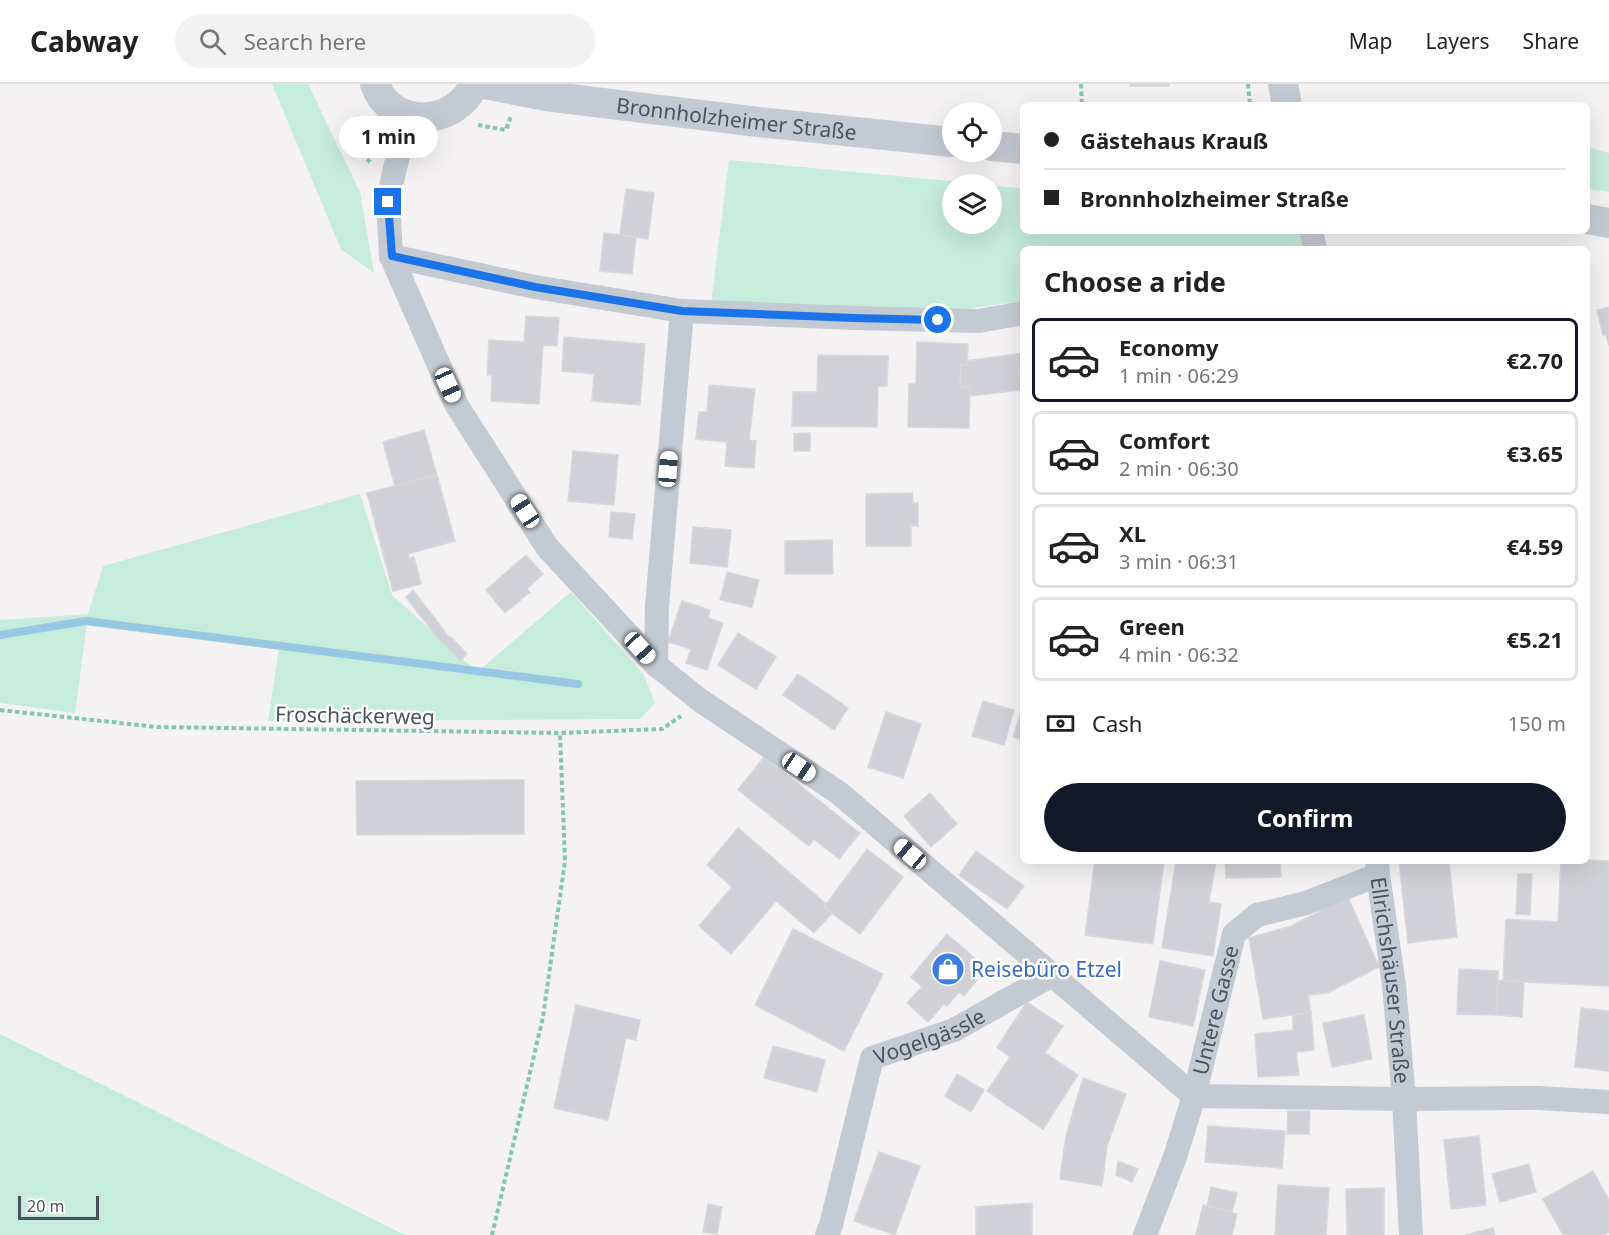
<!DOCTYPE html>
<html lang="en">
<head>
<meta charset="utf-8">
<style>
  :root { --surface:#fff; --page:#f2f2f2; --text:#222; --muted:#767676; --line:#e0e0e0; --accent:#111827 }
  body { margin:0; font-family:"Noto Sans",sans-serif; background:var(--page); color:var(--text); height:100vh; display:flex; flex-direction:column; font-size:22px; white-space:nowrap }
  * { box-sizing:border-box; margin:0 }
  p { font-size:20px; color:var(--muted) }
  .icon { flex:none; width:33px; height:33px; fill:none; stroke:currentColor; stroke-width:2; stroke-linecap:round; stroke-linejoin:round }
  .map { position:relative; flex:1; overflow:hidden }
  .drawer { position:absolute; left:1020px; top:162px; width:570px; height:618px; display:flex; flex-direction:column; background:var(--surface); border-radius:9px; box-shadow:0 6px 24px #0002 }
  .drawer>* { flex:none }
  .top-card { position:absolute; left:1020px; top:18px; width:570px; height:132px; border-radius:9px; box-shadow:0 6px 24px #0002; display:grid; align-content:center; height:132px; padding:0 24px; background:var(--surface) }
  .tools { position:absolute; left:942px; top:18px; display:grid; gap:12px }
  .tools a { display:grid; place-items:center; width:60px; height:60px; border-radius:50%; background:var(--surface); box-shadow:0 6px 24px #0002; font-size:30px }
  .scale { position:absolute; left:18px; bottom:15px; width:81px; box-sizing:border-box; padding-left:6px; border:3px solid #4b525e; border-top:0; font-size:16px; line-height:21px; white-space:nowrap; color:#4b525e; -webkit-text-stroke:4px #fff; paint-order:stroke }
  .end { position:absolute; width:27px; height:27px; margin:-14px; border:8px solid #1a73e8; background:#fff; box-shadow:0 0 0 3px #fff }
  .from { border-radius:50% }
  .bubble { position:absolute; height:42px; border-radius:21px; background:var(--surface); box-shadow:0 6px 24px #0002; font-size:20px; font-weight:700; line-height:42px; text-align:center }
  .car { position:absolute; width:18px; height:36px; margin:-18px -9px; border-radius:8px; box-shadow:0 0 4px 2px #0007; background:linear-gradient(#fff 24%,#345 0 40%,#fff 0 76%,#345 0 86%,#fff 0) }
  .top-card b { display:flex; align-items:center; gap:21px; height:57px; font-size:22px }
  .top-card b+b { border-top:2px solid var(--line) }
  .top-card i { width:15px; height:15px; background:var(--text) }
  ul { padding:0; list-style:none }
  li { display:flex; align-items:center; gap:18px; height:84px; margin:0 12px 9px; padding:0 12px; border:3px solid var(--line); border-radius:9px }
  li div { flex:1 }
  li b { display:block; font-size:22px }
  li em { font-style:normal; font-weight:700 }
  li.current { border-color:var(--accent) }
  li>.icon { width:54px; height:54px; stroke-width:1.5 }
  h2 { padding:0 24px; font-size:27px; line-height:72px }
  .pay { display:flex; align-items:center; gap:15px; height:66px; padding:0 24px; font-size:22px }
  .pay p { margin-inline-start:auto }
  .cta { display:flex; gap:12px; margin-top:auto; padding:12px 24px }
  .cta a { flex:1; height:69px; border-radius:36px; background:var(--accent); color:#fff; font-size:24px; font-weight:700; line-height:69px; text-align:center }
  header { display:flex; align-items:center; gap:36px; box-sizing:border-box; height:84px; padding:0 30px; background:var(--surface); border-bottom:2px solid var(--line) }
  header strong { font-size:28px }
  nav { display:flex; gap:33px; margin-inline-start:auto; font-size:21px }
  .search { width:420px; height:54px; background:var(--page); display:flex; align-items:center; gap:15px; box-sizing:border-box; padding:0 21px; border-radius:33px; color:var(--muted); font-size:22px }
  .map>svg:first-child { display:block }
  .green { fill:#c6ecdb }
  .lines { fill:none; stroke-linecap:round; stroke-linejoin:round }
  .stream { stroke:#98c7e4; stroke-width:8 }
  .building { fill:#cfd1d6; stroke:#d7d7dc; stroke-width:1.5 }
  .path { stroke:#81c7b0; stroke-width:4; stroke-dasharray:4.5 3; stroke-linecap:butt }
  .minor { stroke:#c4cad2; stroke-width:24 }
  .tertiary { stroke:#c4cad2; stroke-width:30 }
  .route { stroke:#1a73e8; stroke-width:8 }
  .labels { text-anchor:middle; dominant-baseline:central; stroke-width:5; stroke-linejoin:round; paint-order:stroke }
  .street-label { font-size:21px; fill:#4b525e; stroke:#fff }
  .shop-label { font-size:21px; fill:#366cbe; stroke:#fff; text-anchor:start }
</style>
</head>
<body>
<header>
<strong>Cabway</strong>
<div class="search"><svg class="icon" aria-label="search" viewBox="0 0 24 24"><circle cx="10" cy="10" r="6"/><path d="M15 15l6 6"/></svg>Search here</div>
<nav><a>Map</a><a>Layers</a><a>Share</a></nav>
</header>
<div class="map">
<svg width="1609" height="1151" viewBox="0 0 1609 1151">
  <rect width="100%" height="100%" fill="#f4f2f2"/>
  <!-- green -->
  <g class="green">
    <path d="M272,0H308L360,108L374,189L341,165Z"/>
    <path d="M1587,63L1609,69V108L1587,105Z"/>
    <path d="M729,76L982,100H952V140H992V101L1023,105V147H1299L1302,165H1023V217L949,227L711,220Z"/>
    <path d="M360,410L392,511L477,588L571,508L644,591L655,619L640,635L268,637L279,564L87,539L75,629L0,619V536L88,530L103,482Z"/>
    <path d="M0,950L405,1151H0Z"/>
  </g>
  <g class="lines">
    <!-- stream -->
    <path class="stream" d="M0,551L86,537L578,600"/>
  </g>
  <!-- building -->
  <g class="building">
    <rect x="1130" y="0" width="39" height="2"/>
    <path d="M626,105L654,109L648,155L620,151Z"/>
    <path d="M604,149L636,153L632,190L600,187Z"/>
    <path d="M1609,223V262L1606,251H1603L1597,226Z"/>
    <path d="M526,232L559,234L557,262L543,261L539,320L491,317L492,291H487L489,256L524,258Z"/>
    <path d="M564,253L645,260L640,321L592,317L594,290L562,287Z"/>
    <path d="M917,258L968,260L967,281H961L960,303H970L969,344L908,343L909,300H916Z"/>
    <path d="M1023,269V321L1016,270Z"/>
    <path d="M1016,270L1021,306L971,312L970,303H960L961,281H967V277Z"/>
    <path d="M818,271L888,272L887,302H878L877,343L792,342L793,308H817Z"/>
    <path d="M709,301L755,305L749,356L756,357L754,384L725,382L727,358L696,355L699,328H707Z"/>
    <path d="M424,346L437,391L395,402L383,358Z"/>
    <path d="M810,349V367H794V350Z"/>
    <path d="M573,367L618,371L614,421L568,417Z"/>
    <path d="M437,391L455,457L408,470L409,474L414,473L421,500L393,507L367,409Z"/>
    <path d="M912,409L913,419H918V442H911V462H866V410Z"/>
    <path d="M611,428L635,430L632,455L609,453Z"/>
    <path d="M693,443L731,446L727,483L690,479Z"/>
    <path d="M832,456L833,490H785V457Z"/>
    <path d="M526,471L543,490L527,505L530,508L505,529L486,506Z"/>
    <path d="M727,488L759,496L752,523L720,516Z"/>
    <path d="M413,506L449,553L452,554L467,570L460,577L443,558L439,556L406,513Z"/>
    <path d="M682,517L710,526L708,534L723,539L707,586L686,579L691,565L668,558Z"/>
    <path d="M738,549L776,573L756,605L718,581Z"/>
    <path d="M798,590L848,624L834,646L783,611Z"/>
    <path d="M983,617L1014,626L1004,661L972,652Z"/>
    <path d="M1023,621V656L1013,653Z"/>
    <path d="M886,628L921,640L903,694L868,683Z"/>
    <path d="M764,673L860,749L839,775L814,755L809,762L738,706Z"/>
    <path d="M524,696V750L357,751L356,697Z"/>
    <path d="M930,709L957,740L931,763L904,732Z"/>
    <path d="M738,744L826,820L824,823L832,829L814,849L776,817L731,870L699,842L732,803L707,781Z"/>
    <path d="M867,765L903,793L860,850L824,823Z"/>
    <path d="M976,767L1024,802L1007,825L959,791Z"/>
    <path d="M1587,776L1609,777V902L1503,897L1506,835L1558,838L1561,777H1587Z"/>
    <path d="M1095,777H1164L1153,860L1085,851Z"/>
    <path d="M1176,777H1216L1209,818L1221,820L1213,872L1162,864Z"/>
    <path d="M1225,777H1280L1281,793L1226,794Z"/>
    <path d="M1399,777H1449L1457,853L1408,859Z"/>
    <path d="M1518,790H1532L1530,831L1516,830Z"/>
    <path d="M1348,813L1379,883L1327,909L1308,911L1311,928L1263,935L1249,854L1291,842Z"/>
    <path d="M793,845L883,890L844,967L755,921Z"/>
    <path d="M947,850L983,881L973,893L977,896L964,912L959,908L947,922L944,920L928,938L907,919L922,903L911,893Z"/>
    <path d="M1160,877L1205,886L1193,942L1149,933Z"/>
    <path d="M1459,885L1498,887L1496,931L1457,930Z"/>
    <path d="M1498,896L1524,898L1522,933L1496,931Z"/>
    <path d="M1027,918L1063,942L1045,969L1078,991L1043,1045L987,1007L1010,973L997,963Z"/>
    <path d="M576,921L640,936L636,956L626,954L608,1036L554,1024Z"/>
    <path d="M1581,924L1609,927V987L1575,983Z"/>
    <path d="M1311,928L1314,966L1296,968L1299,991L1258,993L1255,950L1293,946V931Z"/>
    <path d="M1364,931L1372,975L1332,983L1323,939Z"/>
    <path d="M773,962L825,976L817,1008L764,994Z"/>
    <path d="M957,990L984,1006L971,1028L945,1012Z"/>
    <path d="M1083,994L1126,1010L1107,1062L1102,1102L1060,1095L1066,1052Z"/>
    <path d="M1288,1027H1310L1309,1050H1287Z"/>
    <path d="M1208,1042L1285,1047L1282,1084L1205,1078Z"/>
    <path d="M1479,1052L1486,1121L1451,1125L1444,1056Z"/>
    <path d="M879,1068L920,1082L895,1151L854,1137Z"/>
    <path d="M1118,1077L1138,1085L1132,1098L1116,1091Z"/>
    <path d="M1529,1080L1536,1108L1500,1118L1492,1090Z"/>
    <path d="M1593,1087L1609,1116V1148L1603,1151H1563L1543,1115Z"/>
    <path d="M1278,1101L1329,1104L1326,1151H1275Z"/>
    <path d="M1211,1103L1237,1109L1232,1128L1207,1122Z"/>
    <path d="M1384,1104V1151H1347L1346,1105Z"/>
    <path d="M1032,1119V1151H976V1123Z"/>
    <path d="M708,1120L722,1123L717,1150L703,1148Z"/>
    <path d="M1203,1121L1237,1130L1232,1151H1196Z"/>
    <path d="M1493,1144L1495,1151H1466Z"/>
  </g>
  <g class="lines">
    <!-- path -->
    <g class="path">
      <path d="M1081,0L1082,21"/>
      <path d="M1248,0L1250,21"/>
      <path d="M358,32L363,48L365,73L370,78"/>
      <path d="M478,41L506,46L511,32"/>
      <path d="M0,626L157,643L560,649L662,645L681,632"/>
      <path d="M492,1151L543,933L565,777L560,649"/>
    </g>
    <!-- minor -->
    <g class="minor">
      <path d="M409,31L394,88L388,118L391,172L456,320L547,463L656,581L701,617L839,709L1194,1012L1404,1015L1537,1014L1609,1018"/>
      <path d="M1311,147L1315,165"/>
      <path d="M391,172L535,203L682,227L854,234L979,237L1023,229"/>
      <path d="M656,581L657,522L682,227"/>
      <path id="s1" d="M1377,777L1378,791L1394,901L1404,1015L1411,1151"/>
      <path id="s2" d="M827,1151L831,1141L872,974L954,946L1052,891"/>
      <path id="s3" d="M1145,1151L1175,1073L1194,1012L1234,850L1257,831L1306,819L1378,791"/>
    </g>
    <!-- tertiary -->
    <g class="tertiary">
      <path d="M375,0C391,46 456,43 474,0"/>
      <path id="s4" d="M484,0L546,12L758,38L952,58"/>
      <path d="M1283,0L1287,21"/>
      <path d="M992,62L1023,65"/>
      <path d="M1587,135L1609,139"/>
    </g>
  </g>
  <g class="lines">
    <!-- route -->
    <path class="route" d="M388,118L392,172L535,203L682,227L854,234L938,236"/>
  </g>
  <!-- icons -->
  <defs>
    <g id="shop-disc" transform="scale(1.725)"><circle r="9.5" fill="#3f7fe0" stroke="#fff"/><path d="M-5-2.5h2.3a2.7 3.5 0 0 1 5.4 0H5L5.5 6h-11ZM-1.5-2.5h3a1.5 2.3 0 0 0-3 0Z" fill="#fff"/></g>
  </defs>
  <g fill-rule="evenodd">
    <use href="#shop-disc" x="948" y="885"/>
  </g>
  <g class="labels">
    <!-- street labels -->
    <g class="street-label">
      <text stroke="none"><textPath href="#s4" startOffset="255">Bronnholzheimer Straße</textPath></text>
      <text transform="translate(355 631) rotate(1)">Froschäckerweg</text>
      <text stroke="none"><textPath href="#s1" startOffset="120">Ellrichshäuser Straße</textPath></text>
      <text stroke="none"><textPath href="#s3" startOffset="236">Untere Gasse</textPath></text>
      <text stroke="none"><textPath href="#s2" startOffset="244">Vogelgässle</textPath></text>
    </g>
    <!-- shop labels -->
    <g class="shop-label">
      <text x="971" y="885">Reisebüro Etzel</text>
    </g>
  </g>
</svg>
<div class="tools">
<a><svg class="icon" aria-label="locate" viewBox="0 0 24 24"><circle cx="12" cy="12" r="6"/><path d="M12 2v4M12 18v4M2 12h4M18 12h4"/></svg></a>
<a><svg class="icon" aria-label="layers" viewBox="0 0 24 24"><path d="M12 4l9 5-9 5-9-5zM3 14l9 5 9-5"/></svg></a>
</div>
<div class="scale">20 m</div>
<i class="end from" style="left:938px;top:236px"></i>
<i class="end" style="left:388px;top:118px"></i>
<div class="bubble" style="left:339px;top:32px;width:99px">1 min</div>
<i class="car" style="left:448px;top:301px;rotate:156deg"></i>
<i class="car" style="left:668px;top:385px;rotate:5deg"></i>
<i class="car" style="left:525px;top:427px;rotate:327deg"></i>
<i class="car" style="left:640px;top:564px;rotate:137deg"></i>
<i class="car" style="left:799px;top:683px;rotate:124deg"></i>
<i class="car" style="left:910px;top:770px;rotate:310deg"></i>
<div class="top-card">
<b><i class="from"></i>Gästehaus Krauß</b>
<b><i></i>Bronnholzheimer Straße</b>
</div>
<section class="drawer">
<h2>Choose a ride</h2>
<ul>
<li class="current"><svg class="icon" aria-label="car" viewBox="0 0 24 24"><path d="M5 17H2v-5l4-1 3-4h7l3 4 3 1v5h-3M9 17h6M6 11h13"/><circle cx="7" cy="17" r="2"/><circle cx="17" cy="17" r="2"/></svg><div><b>Economy</b><p>1 min · 06:29</p></div><em>€2.70</em></li>
<li><svg class="icon" aria-label="car" viewBox="0 0 24 24"><path d="M5 17H2v-5l4-1 3-4h7l3 4 3 1v5h-3M9 17h6M6 11h13"/><circle cx="7" cy="17" r="2"/><circle cx="17" cy="17" r="2"/></svg><div><b>Comfort</b><p>2 min · 06:30</p></div><em>€3.65</em></li>
<li><svg class="icon" aria-label="car" viewBox="0 0 24 24"><path d="M5 17H2v-5l4-1 3-4h7l3 4 3 1v5h-3M9 17h6M6 11h13"/><circle cx="7" cy="17" r="2"/><circle cx="17" cy="17" r="2"/></svg><div><b>XL</b><p>3 min · 06:31</p></div><em>€4.59</em></li>
<li><svg class="icon" aria-label="car" viewBox="0 0 24 24"><path d="M5 17H2v-5l4-1 3-4h7l3 4 3 1v5h-3M9 17h6M6 11h13"/><circle cx="7" cy="17" r="2"/><circle cx="17" cy="17" r="2"/></svg><div><b>Green</b><p>4 min · 06:32</p></div><em>€5.21</em></li>
</ul>
<div class="pay"><svg class="icon" aria-label="cash" viewBox="0 0 24 24"><path d="M3 7h18v10H3z"/><circle cx="12" cy="12" r="2"/></svg>Cash<p>150 m</p></div>
<div class="cta"><a>Confirm</a></div>
</section>
</div>
</body>
</html>
